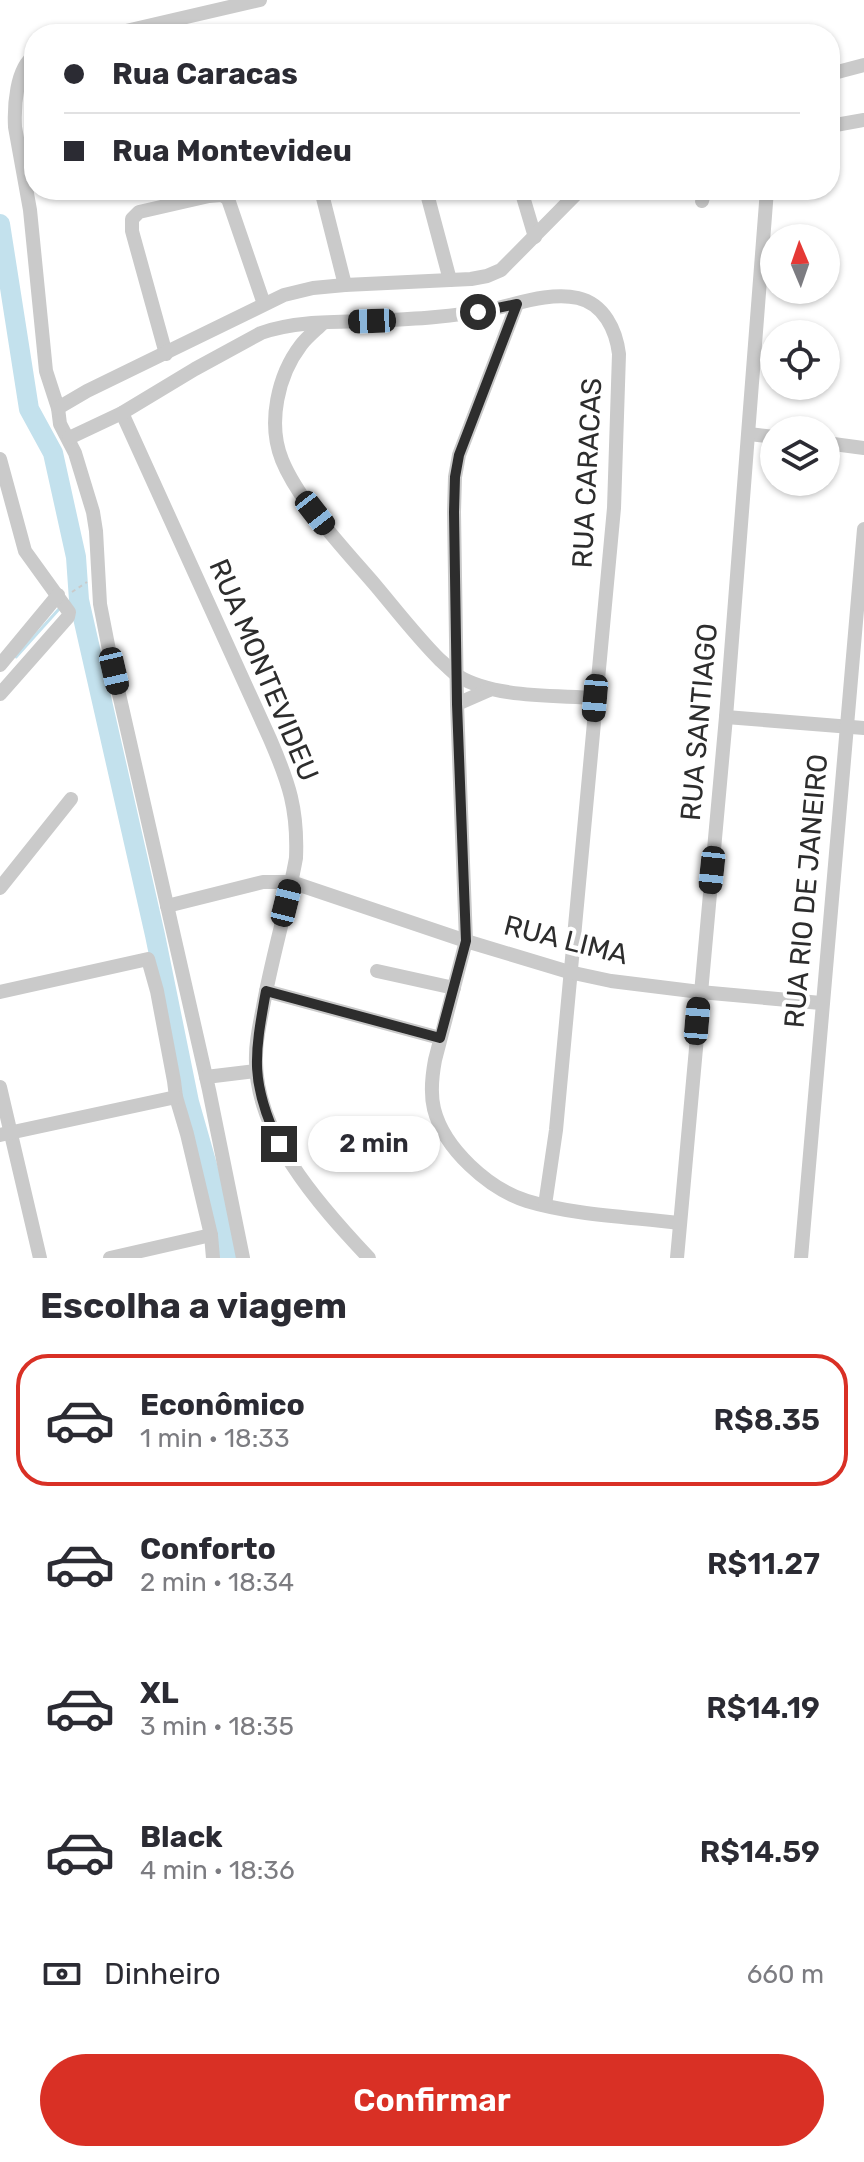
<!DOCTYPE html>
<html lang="pt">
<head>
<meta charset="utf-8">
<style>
  :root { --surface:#fff; --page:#f7f7f7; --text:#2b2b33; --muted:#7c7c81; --line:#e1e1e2; --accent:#d93025 }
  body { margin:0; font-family:Rubik,sans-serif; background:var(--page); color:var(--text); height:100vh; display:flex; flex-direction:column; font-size:30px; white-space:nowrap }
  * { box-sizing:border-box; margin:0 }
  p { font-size:26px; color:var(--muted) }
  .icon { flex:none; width:44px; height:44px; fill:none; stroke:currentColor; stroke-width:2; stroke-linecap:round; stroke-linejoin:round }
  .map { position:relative; height:1258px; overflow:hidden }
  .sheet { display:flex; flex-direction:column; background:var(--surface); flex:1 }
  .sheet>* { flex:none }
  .banner { position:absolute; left:24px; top:24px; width:816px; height:176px; border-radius:32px; box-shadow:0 2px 6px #0004; display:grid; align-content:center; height:176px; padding:0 40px; background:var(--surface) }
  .needle { width:52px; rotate:358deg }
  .controls { position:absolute; left:760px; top:224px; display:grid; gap:16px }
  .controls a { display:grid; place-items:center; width:80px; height:80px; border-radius:50%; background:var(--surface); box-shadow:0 2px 6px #0004; font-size:40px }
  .end { position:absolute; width:36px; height:36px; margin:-18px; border:10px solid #2d2d2d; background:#fff; box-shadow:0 0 0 4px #fff }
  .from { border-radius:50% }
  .bubble { position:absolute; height:56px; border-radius:28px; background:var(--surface); box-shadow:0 2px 6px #0004; font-size:26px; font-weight:600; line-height:56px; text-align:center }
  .car { position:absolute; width:24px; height:48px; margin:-24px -12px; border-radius:10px; box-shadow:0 0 6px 2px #0007; background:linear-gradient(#222 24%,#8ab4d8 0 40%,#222 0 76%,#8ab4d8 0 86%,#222 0) }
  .banner b { display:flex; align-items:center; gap:28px; height:76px; font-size:30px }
  .banner b+b { border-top:2px solid var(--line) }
  .banner i { width:20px; height:20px; background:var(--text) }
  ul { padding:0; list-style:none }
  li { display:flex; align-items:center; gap:24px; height:132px; margin:0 16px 12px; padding:0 24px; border:4px solid transparent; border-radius:32px }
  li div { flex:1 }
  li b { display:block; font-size:30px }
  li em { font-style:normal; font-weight:600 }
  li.active { border-color:var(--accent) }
  li>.icon { width:72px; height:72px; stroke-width:1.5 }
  h2 { padding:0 40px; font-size:36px; line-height:96px }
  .pay { display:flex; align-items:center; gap:20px; height:88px; padding:0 40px; font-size:30px }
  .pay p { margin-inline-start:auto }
  .primary-button { display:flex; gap:16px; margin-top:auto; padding:16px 40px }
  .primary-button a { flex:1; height:92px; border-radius:48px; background:var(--accent); color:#fff; font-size:32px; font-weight:600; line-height:92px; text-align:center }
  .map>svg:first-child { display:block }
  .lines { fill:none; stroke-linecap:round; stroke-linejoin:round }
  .stream { stroke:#c3e1ed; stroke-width:3 }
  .river { stroke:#c3e1ed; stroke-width:20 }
  .path { stroke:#cacaca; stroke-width:2; stroke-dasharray:4 4; stroke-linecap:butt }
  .minor { stroke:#cacaca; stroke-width:14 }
  .route { stroke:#2d2d2d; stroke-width:10 }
  .labels { text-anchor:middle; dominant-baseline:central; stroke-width:8; stroke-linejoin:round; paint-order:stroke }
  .street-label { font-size:28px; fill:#2d2d2d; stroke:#fff }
</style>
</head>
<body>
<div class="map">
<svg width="864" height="1258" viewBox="0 0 864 1258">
  <rect width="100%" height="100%" fill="#fff"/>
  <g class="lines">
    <!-- stream -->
    <g class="stream">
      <path d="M69,604L79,600"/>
      <path d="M16,657L59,609"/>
    </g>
    <!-- river -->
    <path class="river" d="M0,224L29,409L53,453L76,557L79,600L155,935L189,1102L226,1232V1258"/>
    <!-- path -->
    <path class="path" d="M72,592L87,582"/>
    <!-- minor -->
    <g class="minor">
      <path d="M113,34L260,0"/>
      <path d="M34,56C16,68 14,107 15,127L30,210L46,371L58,408L60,424L75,453L93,512L96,531L100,604L109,650L209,1090L243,1258"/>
      <path d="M830,74L864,65"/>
      <path d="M830,126L864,120"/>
      <path d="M321,190L345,285"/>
      <path d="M426,190L450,280"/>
      <path d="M521,190L535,237"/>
      <path d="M702,201L705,190"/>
      <path d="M517,304L459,455L455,477L454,512L457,704L466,941L435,1060C432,1076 430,1093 434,1109C444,1149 489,1189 527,1201C573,1215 631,1217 679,1223"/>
      <path d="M323,323C316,330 307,337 301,345C278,375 267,423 282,460C299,502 346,551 376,586C397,611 417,637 440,660C446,665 452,672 458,676C494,698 553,695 595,698"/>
      <path d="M166,354L132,231V219L139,212L209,196L222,195L228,199L264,304"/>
      <path d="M58,408L87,391L284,295L313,288L345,285L471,279L487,276L501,270L580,190"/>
      <path d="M122,413L270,739C289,783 298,809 296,858C287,908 272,957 263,1007C260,1023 256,1039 256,1055C253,1132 319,1205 369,1258"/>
      <path d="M749,434L774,437"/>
      <path d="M69,438L122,413L195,369L261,333C295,321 335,322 371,321C411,319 453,317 493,309C520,303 551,292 578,298C604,304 616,330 619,354L614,508L556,1130L545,1205"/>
      <path d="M826,443L864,448"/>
      <path d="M0,459L25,551L69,612L68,617L0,694"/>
      <path d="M0,665L58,595"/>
      <path d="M457,704L489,690"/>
      <path d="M726,717L864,728"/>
      <path d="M0,888L71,799"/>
      <path d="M167,906L263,882H291L466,941L569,972L611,981L700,992L821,1003"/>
      <path d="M377,971L454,988"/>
      <path d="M266,991L440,1038"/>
      <path d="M0,992L148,959L157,991L174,1081L176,1097L187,1134L211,1235L213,1258"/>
      <path d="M206,1077L256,1071"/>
      <path d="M0,1087L40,1258"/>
      <path d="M0,1135L176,1097"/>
      <path d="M110,1258L211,1235"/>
      <path d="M677,1258L726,717L767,190"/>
      <path d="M801,1258L864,529"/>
    </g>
  </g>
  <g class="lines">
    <!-- route -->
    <path class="route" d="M279,1144C250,1082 254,1057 266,991L440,1038L466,941L457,704L454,512L455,477L459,455L517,304L478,312"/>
  </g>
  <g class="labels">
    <!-- street labels -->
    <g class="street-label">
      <text transform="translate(587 473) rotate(-87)">RUA CARACAS</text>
      <text transform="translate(264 670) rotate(67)">RUA MONTEVIDEU</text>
      <text transform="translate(699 722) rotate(-85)">RUA SANTIAGO</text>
      <text transform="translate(806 891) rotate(-85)">RUA RIO DE JANEIRO</text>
      <text transform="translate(566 940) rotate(14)">RUA LIMA</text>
    </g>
  </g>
</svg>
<div class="controls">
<a><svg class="needle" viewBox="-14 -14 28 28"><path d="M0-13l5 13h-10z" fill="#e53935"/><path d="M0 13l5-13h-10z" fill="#7c7c81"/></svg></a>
<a><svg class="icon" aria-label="locate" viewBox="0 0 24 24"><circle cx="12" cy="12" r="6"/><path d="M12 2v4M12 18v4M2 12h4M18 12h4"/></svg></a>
<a><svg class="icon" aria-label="layers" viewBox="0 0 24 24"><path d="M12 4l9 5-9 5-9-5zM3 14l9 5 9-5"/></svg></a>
</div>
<i class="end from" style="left:478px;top:312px"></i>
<i class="end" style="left:279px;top:1144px"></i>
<div class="bubble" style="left:308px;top:1116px;width:132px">2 min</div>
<i class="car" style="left:372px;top:321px;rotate:268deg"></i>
<i class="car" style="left:315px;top:513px;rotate:142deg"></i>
<i class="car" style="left:114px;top:671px;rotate:167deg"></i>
<i class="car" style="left:595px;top:698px;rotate:185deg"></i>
<i class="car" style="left:712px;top:870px;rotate:186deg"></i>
<i class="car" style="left:286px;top:903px;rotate:14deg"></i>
<i class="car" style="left:697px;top:1021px;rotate:5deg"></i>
<div class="banner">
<b><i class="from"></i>Rua Caracas</b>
<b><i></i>Rua Montevideu</b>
</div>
</div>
<section class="sheet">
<h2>Escolha a viagem</h2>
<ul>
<li class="active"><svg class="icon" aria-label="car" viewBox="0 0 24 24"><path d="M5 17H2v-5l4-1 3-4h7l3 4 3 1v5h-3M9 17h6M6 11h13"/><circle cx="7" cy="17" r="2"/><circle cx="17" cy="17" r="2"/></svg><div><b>Econômico</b><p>1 min · 18:33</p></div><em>R$8.35</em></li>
<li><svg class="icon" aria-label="car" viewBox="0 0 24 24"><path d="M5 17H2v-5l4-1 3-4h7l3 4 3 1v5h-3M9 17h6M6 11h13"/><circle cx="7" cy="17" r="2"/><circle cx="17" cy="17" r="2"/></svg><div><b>Conforto</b><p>2 min · 18:34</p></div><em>R$11.27</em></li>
<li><svg class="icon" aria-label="car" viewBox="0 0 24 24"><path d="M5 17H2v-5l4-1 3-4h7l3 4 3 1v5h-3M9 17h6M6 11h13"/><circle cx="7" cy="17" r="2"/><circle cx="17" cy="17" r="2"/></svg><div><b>XL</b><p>3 min · 18:35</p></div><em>R$14.19</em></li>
<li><svg class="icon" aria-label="car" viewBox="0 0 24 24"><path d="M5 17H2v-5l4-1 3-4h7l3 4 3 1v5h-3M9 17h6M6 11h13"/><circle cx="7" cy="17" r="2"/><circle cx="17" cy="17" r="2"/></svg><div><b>Black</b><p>4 min · 18:36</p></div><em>R$14.59</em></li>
</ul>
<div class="pay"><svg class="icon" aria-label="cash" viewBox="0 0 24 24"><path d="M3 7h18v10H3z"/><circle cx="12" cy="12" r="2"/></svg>Dinheiro<p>660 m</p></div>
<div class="primary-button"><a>Confirmar</a></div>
</section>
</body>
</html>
